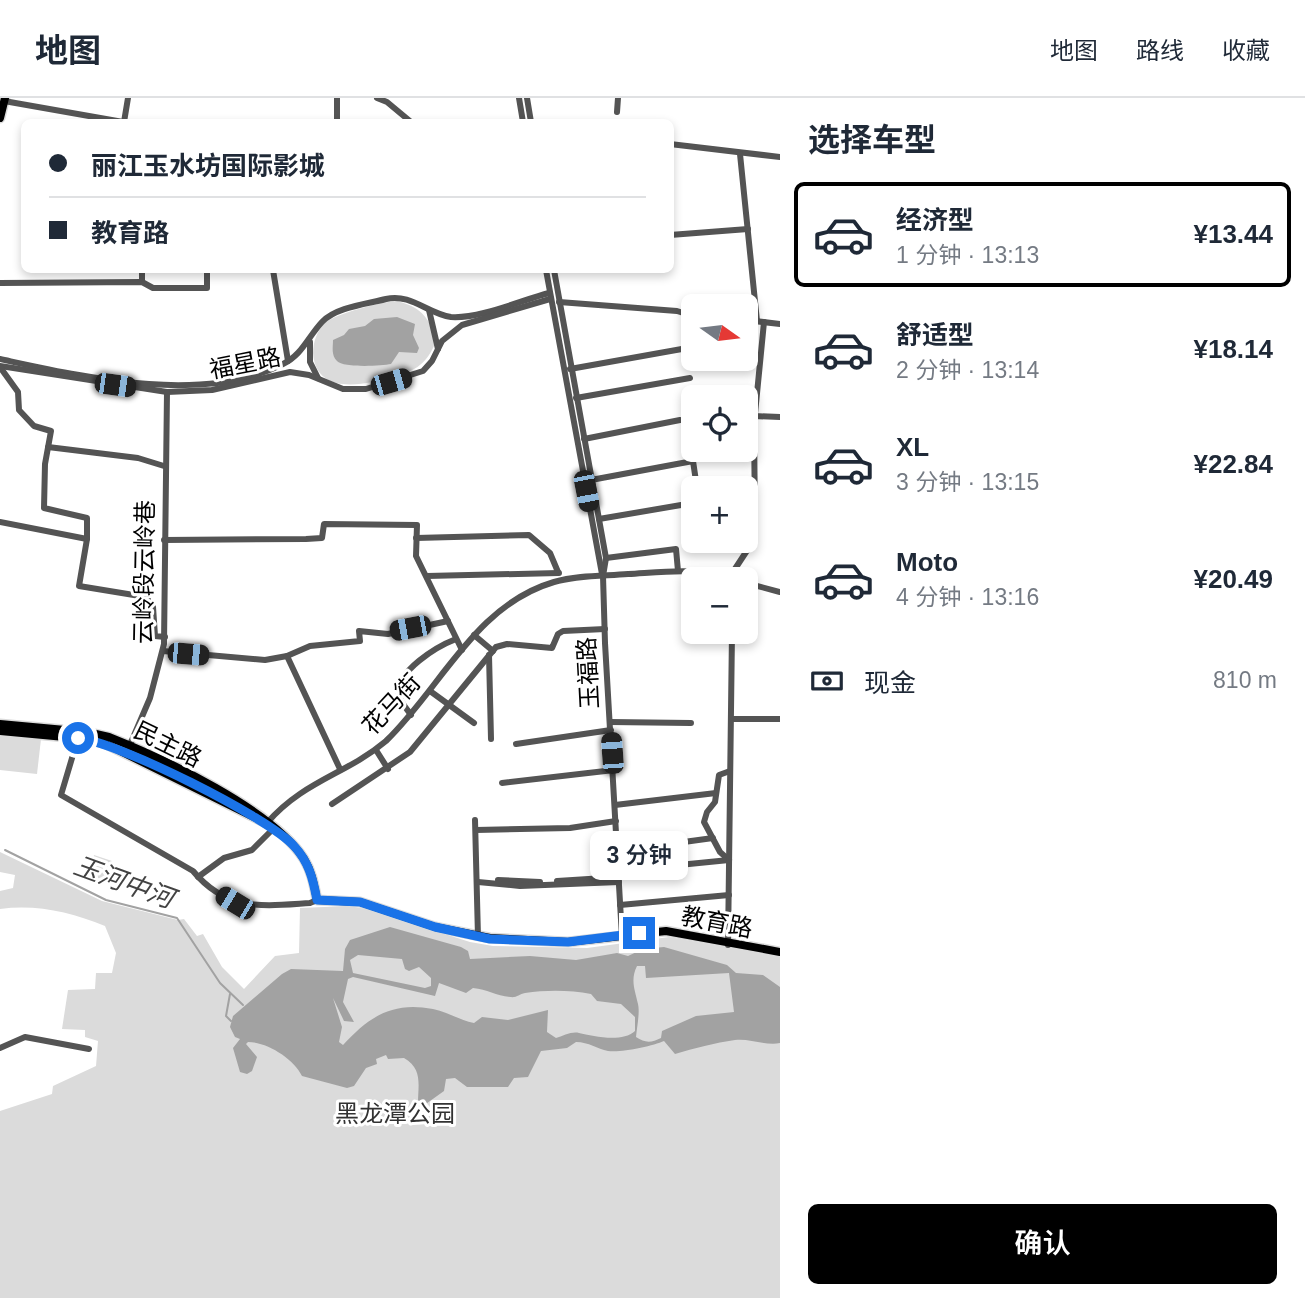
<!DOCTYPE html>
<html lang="zh">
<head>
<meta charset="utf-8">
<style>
  :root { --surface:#fff; --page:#f2f2f3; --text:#1f2937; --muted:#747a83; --line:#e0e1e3; --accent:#000 }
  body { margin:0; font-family:Arial,"Noto Sans SC",sans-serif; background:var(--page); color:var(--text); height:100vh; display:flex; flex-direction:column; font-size:26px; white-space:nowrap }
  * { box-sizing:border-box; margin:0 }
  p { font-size:23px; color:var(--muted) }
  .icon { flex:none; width:38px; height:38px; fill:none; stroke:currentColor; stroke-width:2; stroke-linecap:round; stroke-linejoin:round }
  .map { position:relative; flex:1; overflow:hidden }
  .side { display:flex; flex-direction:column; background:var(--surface); width:525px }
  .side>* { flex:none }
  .guide { position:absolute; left:21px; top:21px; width:653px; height:154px; border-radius:10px; box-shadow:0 4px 10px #0003; display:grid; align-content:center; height:154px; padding:0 28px; background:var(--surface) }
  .needle { width:46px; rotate:104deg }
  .fabs { position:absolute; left:681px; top:196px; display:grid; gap:14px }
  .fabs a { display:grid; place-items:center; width:77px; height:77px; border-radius:10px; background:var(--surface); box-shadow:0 4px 10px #0003; font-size:35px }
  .end { position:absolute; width:32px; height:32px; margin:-16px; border:9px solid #1a73e8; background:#fff; box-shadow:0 0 0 4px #fff }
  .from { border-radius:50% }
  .bubble { position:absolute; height:49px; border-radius:10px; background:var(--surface); box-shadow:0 4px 10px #0003; font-size:23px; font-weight:600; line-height:49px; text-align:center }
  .car { position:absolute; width:21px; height:42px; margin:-21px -10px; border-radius:9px; box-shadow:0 0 5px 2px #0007; background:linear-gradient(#222 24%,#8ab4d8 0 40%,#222 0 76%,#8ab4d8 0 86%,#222 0) }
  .guide b { display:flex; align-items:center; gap:24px; height:66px; font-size:26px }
  .guide b+b { border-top:2px solid var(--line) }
  .guide i { width:18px; height:18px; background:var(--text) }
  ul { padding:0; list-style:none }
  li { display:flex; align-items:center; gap:21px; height:105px; margin:0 14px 10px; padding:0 14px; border:4px solid transparent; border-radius:10px }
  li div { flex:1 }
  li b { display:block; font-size:26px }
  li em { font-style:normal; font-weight:600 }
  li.on { border-color:var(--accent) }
  li>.icon { width:63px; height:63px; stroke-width:1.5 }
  h2 { padding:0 28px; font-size:32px; line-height:84px }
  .pay { display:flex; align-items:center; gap:18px; height:77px; padding:0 28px; font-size:26px }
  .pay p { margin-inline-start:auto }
  .primary-button { display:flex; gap:14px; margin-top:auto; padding:14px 28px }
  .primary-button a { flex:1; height:80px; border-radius:10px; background:var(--accent); color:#fff; font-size:28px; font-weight:600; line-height:80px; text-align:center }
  header { display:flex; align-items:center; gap:42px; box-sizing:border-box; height:98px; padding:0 35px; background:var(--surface); border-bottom:2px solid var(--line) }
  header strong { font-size:33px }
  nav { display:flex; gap:38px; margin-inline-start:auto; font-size:24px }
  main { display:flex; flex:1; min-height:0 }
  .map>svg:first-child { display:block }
  .green { fill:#dbdbdb }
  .water { fill:#a2a2a2; fill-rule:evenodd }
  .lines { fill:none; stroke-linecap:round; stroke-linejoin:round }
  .stream { stroke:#a2a2a2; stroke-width:2 }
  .major-casing { stroke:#dbdbdb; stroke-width:11 }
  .minor { stroke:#545454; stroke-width:6 }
  .major { stroke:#000; stroke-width:8 }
  .route { stroke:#1a73e8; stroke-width:9 }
  .labels { text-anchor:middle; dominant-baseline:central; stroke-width:6; stroke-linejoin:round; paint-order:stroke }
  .street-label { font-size:24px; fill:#000; stroke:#fff }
  .park-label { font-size:24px; fill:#323232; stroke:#fff }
  .water-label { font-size:26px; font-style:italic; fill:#434343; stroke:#fff }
</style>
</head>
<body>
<header>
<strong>地图</strong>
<nav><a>地图</a><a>路线</a><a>收藏</a></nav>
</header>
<main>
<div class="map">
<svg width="780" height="1200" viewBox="0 0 780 1200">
  <rect width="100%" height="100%" fill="#fff"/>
  <!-- green -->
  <g class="green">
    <path d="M397,203C422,209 434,223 434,248C425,268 412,274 392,279C365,287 316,298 313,255C313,244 317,233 325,225C337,215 381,204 397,203Z"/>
    <path d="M0,637L41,641L37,676L0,672Z"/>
    <path d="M0,754L102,803L178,822L184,821L197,838L203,836L222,869L244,891L275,858L299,855L300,810L349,808L366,811L470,844L493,848L587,850L669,839L780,859V1200H0V1013L52,996L53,988L96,968L98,943L85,939V932L62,931L68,892L95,891L96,875H112L116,855L105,828C71,814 36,806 0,811V793L13,790L15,777L0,774Z"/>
    <path d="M94,757L112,763L105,784L89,775Z"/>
  </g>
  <!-- water -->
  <g class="water">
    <path d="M397,219L415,226L413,237L419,250L417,255L399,254L391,266C381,268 343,270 337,263C331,257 333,249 333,242L344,237L349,231L365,228L374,221Z"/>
    <path d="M390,829L461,849L468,853L470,861L530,858L576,862L617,855L628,858L643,851L664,849L727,867L736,875L763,877L780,889V945C766,948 749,940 735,942C715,945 694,950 675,956L664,943C653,948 621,955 608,953C597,951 589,944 576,944L567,950L541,953L528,979L514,980L508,989H467L455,980L446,981L444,993L423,1008L418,1005C418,987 423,971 404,960L388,961L386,957L376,961L377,966L366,970L354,988L347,990L302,978C294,961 267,944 248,944L246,946L257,959L252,973L247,976L240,974L233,950L240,941L235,939L230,929L233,918L282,876L291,871L343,873L345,851L350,842ZM358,857L402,861L405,871L409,873L419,869L431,880V888L425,890L353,875L350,862ZM637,868H645L646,880L729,875L734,914L696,918L662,933L661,940C651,945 645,945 636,939C637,929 640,914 638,906C635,892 630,882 637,868ZM353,879L435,898L439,885L466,895L473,890C487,891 496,898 510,899C517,900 519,896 525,895C546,892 570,892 591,896L597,903L621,906L635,919V933C622,945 593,938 579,935C572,933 563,938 556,940L547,934L548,912L508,922L482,919L474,925C459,922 448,914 433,911C392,903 369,919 343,947L339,944L342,929L333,900L344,923L354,924L343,904L348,881Z"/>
  </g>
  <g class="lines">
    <!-- stream -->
    <g class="stream">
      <path d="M5,752L106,802L177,820L220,885L243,907"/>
      <path d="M230,896L226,918L231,923"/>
    </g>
    <!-- major casing -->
    <g class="major-casing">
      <g id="major">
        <path d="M0,20L5,0"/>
        <path d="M0,626L87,634L109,639C164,661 272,711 304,761C312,774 314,787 317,802L360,804L435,829L490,840L568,844L666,833L780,854"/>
        <path d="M0,633L86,641L106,646L264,724"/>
      </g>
    </g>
    <!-- minor -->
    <g class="minor">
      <path d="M337,0V24"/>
      <path d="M377,0L387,4L411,24"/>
      <path d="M519,0L523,24"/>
      <path d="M527,0L531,24"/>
      <path d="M4,3L123,24"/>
      <path d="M617,14L618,0"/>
      <path d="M124,24L128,0"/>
      <path d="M670,46L780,59"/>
      <path d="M740,56L757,223"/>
      <path d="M670,137L748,131"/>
      <path d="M273,172L288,263"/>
      <path d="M546,172L602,476"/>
      <path d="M554,172L606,460L603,478L605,545L622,839"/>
      <path d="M142,184V172"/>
      <path d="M0,185L142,184L153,190H207V172"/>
      <path d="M559,204L677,213L693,218"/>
      <path d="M429,212L438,251"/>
      <path d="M746,222L780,226"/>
      <path d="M310,244V264L318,280"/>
      <path d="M0,261C84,279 202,307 283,266C302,257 308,239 322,224C336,209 367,206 386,201C411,195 428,216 451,219C479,221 522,202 549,195"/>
      <path d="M0,268L167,294L212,292L290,274L309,277L343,291H366L423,273L432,263L442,243L462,227L550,201"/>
      <path d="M0,269L18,294L19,312L34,328L51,333L45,366L44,410L87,420V441L79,488L146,499L153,509L155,538L165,539"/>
      <path d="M570,271L693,249"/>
      <path d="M576,300L690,280"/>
      <path d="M754,318L780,319"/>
      <path d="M584,341L680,322"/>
      <path d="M48,349L138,360L164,368"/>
      <path d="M591,382L693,363L697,390"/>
      <path d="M599,421L687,406L693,395"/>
      <path d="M0,424L87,441"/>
      <path d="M416,440L529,437L550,455L558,474"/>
      <path d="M164,442L306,441L322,440L324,426L417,427L416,458L462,552"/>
      <path d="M606,460L676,451L678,473"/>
      <path d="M427,478L559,475"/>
      <path d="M729,480L750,448L755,424L754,326L764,224"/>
      <path d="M746,485L780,494"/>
      <path d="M474,537L493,553"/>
      <path d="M163,553L265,562L287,558L310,548L360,543L359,533L388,536L448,523"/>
      <path d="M489,557L491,641"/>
      <path d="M287,558L340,671"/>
      <path d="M430,593L474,625"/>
      <path d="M411,617C407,611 400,604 399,597C395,573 438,548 456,541"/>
      <path d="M731,621H780"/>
      <path d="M610,624L691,625"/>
      <path d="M78,640L61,697L193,773C227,814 263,808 310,805L317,802"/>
      <path d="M516,646L611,632"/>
      <path d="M129,649L150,600L164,546L167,294"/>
      <path d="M376,652L388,671"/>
      <path d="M502,685L614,672"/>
      <path d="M332,706L410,654L496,549L507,546L552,550L558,536L563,533L605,531"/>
      <path d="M615,707L716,695"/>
      <path d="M475,722L478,839"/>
      <path d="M267,725C303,683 347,676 386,643C441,590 475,507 554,484C578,477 604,478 628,476C664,474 699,469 734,481"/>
      <path d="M476,732L570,730L616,723"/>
      <path d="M618,753L713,740"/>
      <path d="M729,762L720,754L704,724L707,714L715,704L719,677L730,673"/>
      <path d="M619,773L729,762"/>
      <path d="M198,779L224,760L252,752L274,730"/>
      <path d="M498,782L540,784"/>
      <path d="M557,783L620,779"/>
      <path d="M478,784L520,788L619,784"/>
      <path d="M620,807L729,797"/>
      <path d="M728,847L732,534"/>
      <path d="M0,950L25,939L89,951"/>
    </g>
    <!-- major -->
    <use href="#major" class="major"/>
  </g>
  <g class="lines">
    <!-- route -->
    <path class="route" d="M78,640C118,644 268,719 294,748C309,764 313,781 317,802L360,804L435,829L490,841L568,844L639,835"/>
  </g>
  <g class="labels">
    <!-- street labels -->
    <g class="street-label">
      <text transform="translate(245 265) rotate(-11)">福星路</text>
      <text transform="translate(144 474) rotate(-89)">云岭段云岭巷</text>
      <text transform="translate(588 575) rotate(-93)">玉福路</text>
      <text transform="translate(391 606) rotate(-47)">花马街</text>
      <text transform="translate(168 646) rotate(26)">民主路</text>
      <text transform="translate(717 824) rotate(11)">教育路</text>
    </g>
    <!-- park labels -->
    <g class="park-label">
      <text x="395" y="1015">黑龙潭公园</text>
    </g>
    <!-- water labels -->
    <g class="water-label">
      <text transform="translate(124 784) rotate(20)">玉河中河</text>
    </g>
  </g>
</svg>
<div class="fabs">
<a><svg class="needle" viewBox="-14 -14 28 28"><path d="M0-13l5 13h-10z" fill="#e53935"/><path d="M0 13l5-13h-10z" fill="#747a83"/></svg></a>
<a><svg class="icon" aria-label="locate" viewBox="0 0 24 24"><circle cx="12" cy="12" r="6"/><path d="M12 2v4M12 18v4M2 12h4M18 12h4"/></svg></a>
<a>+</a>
<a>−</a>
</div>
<i class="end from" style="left:78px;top:640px"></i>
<i class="end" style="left:639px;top:835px"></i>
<div class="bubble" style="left:590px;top:733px;width:98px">3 分钟</div>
<i class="car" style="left:391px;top:284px;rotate:74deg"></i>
<i class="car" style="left:115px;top:287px;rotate:98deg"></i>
<i class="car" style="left:586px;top:393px;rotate:169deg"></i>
<i class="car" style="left:410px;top:530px;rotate:259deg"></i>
<i class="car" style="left:188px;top:556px;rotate:95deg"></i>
<i class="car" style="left:612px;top:655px;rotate:356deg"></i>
<i class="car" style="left:235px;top:805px;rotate:301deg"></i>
<div class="guide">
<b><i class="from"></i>丽江玉水坊国际影城</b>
<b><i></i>教育路</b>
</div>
</div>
<section class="side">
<h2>选择车型</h2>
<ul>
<li class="on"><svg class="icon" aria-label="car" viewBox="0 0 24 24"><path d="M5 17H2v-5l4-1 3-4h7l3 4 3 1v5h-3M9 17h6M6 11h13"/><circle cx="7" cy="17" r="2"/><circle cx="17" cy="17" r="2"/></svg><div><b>经济型</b><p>1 分钟 · 13:13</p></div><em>¥13.44</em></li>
<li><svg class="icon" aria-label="car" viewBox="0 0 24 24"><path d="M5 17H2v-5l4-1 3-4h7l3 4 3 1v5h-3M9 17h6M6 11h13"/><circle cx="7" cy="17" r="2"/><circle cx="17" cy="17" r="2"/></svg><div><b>舒适型</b><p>2 分钟 · 13:14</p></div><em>¥18.14</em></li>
<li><svg class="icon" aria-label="car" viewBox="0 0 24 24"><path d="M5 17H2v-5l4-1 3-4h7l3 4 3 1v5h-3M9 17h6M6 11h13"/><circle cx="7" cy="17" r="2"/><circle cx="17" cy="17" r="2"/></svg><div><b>XL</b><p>3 分钟 · 13:15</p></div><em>¥22.84</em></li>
<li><svg class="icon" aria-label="car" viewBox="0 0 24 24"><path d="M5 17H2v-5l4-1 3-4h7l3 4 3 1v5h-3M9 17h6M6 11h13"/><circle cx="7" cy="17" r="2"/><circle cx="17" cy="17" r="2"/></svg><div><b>Moto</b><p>4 分钟 · 13:16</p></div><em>¥20.49</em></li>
</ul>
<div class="pay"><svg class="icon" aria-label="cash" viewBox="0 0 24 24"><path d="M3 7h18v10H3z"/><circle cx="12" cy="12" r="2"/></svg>现金<p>810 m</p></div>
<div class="primary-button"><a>确认</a></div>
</section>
</main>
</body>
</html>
